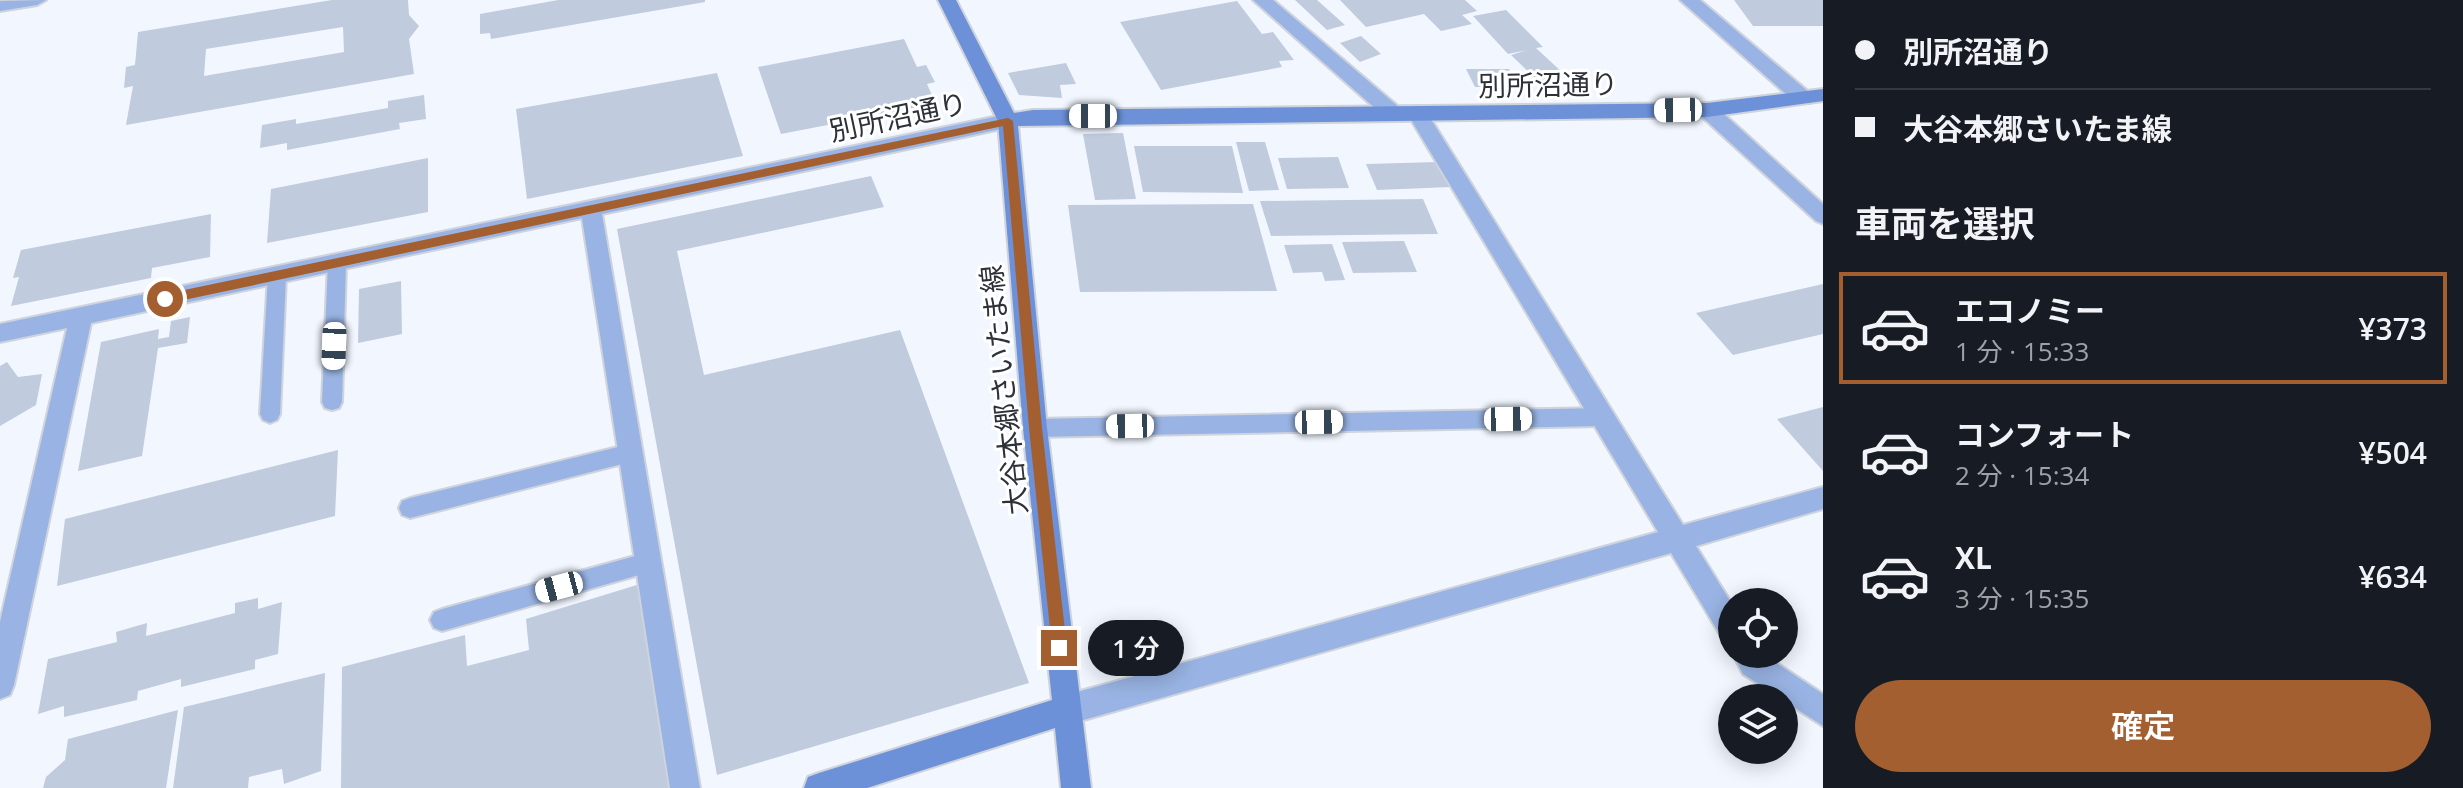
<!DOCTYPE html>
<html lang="ja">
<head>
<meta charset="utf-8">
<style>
  :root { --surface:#171b24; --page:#20242c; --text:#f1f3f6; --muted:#9ea1a6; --line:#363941; --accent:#a45f31 }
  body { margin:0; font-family:"Open Sans","Noto Sans JP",sans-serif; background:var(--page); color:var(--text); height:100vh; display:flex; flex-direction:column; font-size:30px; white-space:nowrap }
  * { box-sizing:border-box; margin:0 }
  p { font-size:26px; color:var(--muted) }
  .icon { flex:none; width:44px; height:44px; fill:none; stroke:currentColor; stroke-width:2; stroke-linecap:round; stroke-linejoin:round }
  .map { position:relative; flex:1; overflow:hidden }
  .details { display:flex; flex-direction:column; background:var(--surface); width:640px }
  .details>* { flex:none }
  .guide { display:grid; align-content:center; height:176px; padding:0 32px; background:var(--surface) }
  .tools { position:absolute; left:1718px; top:588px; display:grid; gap:16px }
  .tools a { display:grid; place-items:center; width:80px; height:80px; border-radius:50%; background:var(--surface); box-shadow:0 4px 20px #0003; font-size:40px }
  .end { position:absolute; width:36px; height:36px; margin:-18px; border:10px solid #a45f31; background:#fff; box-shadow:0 0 0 4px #fff }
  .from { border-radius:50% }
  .bubble { position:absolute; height:56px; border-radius:28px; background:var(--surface); box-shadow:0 4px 20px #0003; font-size:26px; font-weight:600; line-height:56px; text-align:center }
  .car { position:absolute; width:24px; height:48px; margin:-24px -12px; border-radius:10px; box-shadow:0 0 6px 2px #0007; background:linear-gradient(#fff 24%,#345 0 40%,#fff 0 76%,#345 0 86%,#fff 0) }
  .guide b { display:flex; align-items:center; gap:28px; height:76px; font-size:30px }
  .guide b+b { border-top:2px solid var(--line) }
  .guide i { width:20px; height:20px; background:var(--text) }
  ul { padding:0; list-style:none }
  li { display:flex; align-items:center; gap:24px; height:112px; margin:0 16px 12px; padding:0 16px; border:4px solid transparent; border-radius:0px }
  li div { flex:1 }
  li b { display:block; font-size:30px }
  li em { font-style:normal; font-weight:600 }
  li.active { border-color:var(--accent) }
  li>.icon { width:72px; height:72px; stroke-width:1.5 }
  h2 { padding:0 32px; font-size:36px; line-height:96px }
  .action { display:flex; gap:16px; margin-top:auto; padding:16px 32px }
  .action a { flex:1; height:92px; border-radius:48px; background:var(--accent); color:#fff; font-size:32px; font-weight:600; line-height:92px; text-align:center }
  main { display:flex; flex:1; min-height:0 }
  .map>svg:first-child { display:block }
  .building { fill:#c0cbdd; fill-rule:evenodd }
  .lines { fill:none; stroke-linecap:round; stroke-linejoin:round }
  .lane-casing { stroke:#cfd3db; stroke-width:4 }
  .street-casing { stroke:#cfd3db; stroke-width:4 }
  .secondary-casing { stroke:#cfd3db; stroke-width:4 }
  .lane { fill:#99b4e4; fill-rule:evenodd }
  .street { fill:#99b4e4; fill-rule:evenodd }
  .secondary { fill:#6c91d9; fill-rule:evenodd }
  .route { fill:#a45f31 }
  .labels { text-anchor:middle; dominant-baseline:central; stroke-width:6; stroke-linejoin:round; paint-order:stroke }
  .street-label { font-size:28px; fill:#2d3138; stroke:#fff }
</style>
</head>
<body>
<main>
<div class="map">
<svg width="1823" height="788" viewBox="0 0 1823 788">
  <rect width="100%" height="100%" fill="#f2f7ff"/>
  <!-- building -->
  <g class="building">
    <path d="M332,0H408L409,15L419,26L409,39L414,74L126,125L133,86L124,88L126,67L135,65L138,32ZM343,27L344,52L204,76L206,49Z"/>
    <path d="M558,0H705V2L491,39L490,33L480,34V14Z"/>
    <path d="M1295,0H1317L1345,25L1327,30Z"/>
    <path d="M1340,0H1465L1477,11L1462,15L1472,24L1441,31L1424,14L1366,27Z"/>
    <path d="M1734,0H1823V26H1753Z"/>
    <path d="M1237,1L1262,34L1273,32L1294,60L1279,61L1282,67L1161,90L1120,22Z"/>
    <path d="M1506,10L1543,47L1536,48L1564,74L1538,81L1511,55L1527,50L1508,54L1473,16Z"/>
    <path d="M1361,36L1381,54L1360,62L1340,43Z"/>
    <path d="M904,39L917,67L926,65L935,82L927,84L936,104L781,134L758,67Z"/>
    <path d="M1066,63L1076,84L1060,85L1062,98L1019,95L1008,73Z"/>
    <path d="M1466,69H1509L1519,87H1475Z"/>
    <path d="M717,73L743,156L527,199L516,109Z"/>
    <path d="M424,95L426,119L399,123L400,129L287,150V143L260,148L262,125L296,119V124L388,108V101Z"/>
    <path d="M1123,133L1136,199L1095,200L1083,134Z"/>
    <path d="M1236,142H1265L1279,190L1249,191Z"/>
    <path d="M1134,146H1232L1243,193L1143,192Z"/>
    <path d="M1338,157L1349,188L1287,189L1278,158Z"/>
    <path d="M428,158V212L267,243L271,189Z"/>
    <path d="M1438,162L1451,187L1377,190L1366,164Z"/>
    <path d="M871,176L884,207L677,251L704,375L900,330L1029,683L717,775L617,229Z"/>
    <path d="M1423,199L1438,234L1271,236L1260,201Z"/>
    <path d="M1253,204L1277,291L1080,292L1068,205Z"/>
    <path d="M211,214L210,257L152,268L151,278L11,306L19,277L13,278L21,250Z"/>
    <path d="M1404,241L1417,272L1353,273L1342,242Z"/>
    <path d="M1332,244L1345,280L1325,281L1322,272L1293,273L1284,245Z"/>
    <path d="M401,281L402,334L358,343L359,289Z"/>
    <path d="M1823,284V334L1733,355L1696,313Z"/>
    <path d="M190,317L187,343L158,348L142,456L78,471L101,342L159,329L158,339L169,337L171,321Z"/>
    <path d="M7,362L18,377L42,374L36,405L0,426V366Z"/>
    <path d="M1823,407V471L1777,419Z"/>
    <path d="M338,450L335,516L57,586L65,519Z"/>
    <path d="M640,584L674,788H341L342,667L465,635L467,666L529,650L526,619Z"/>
    <path d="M258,598V609L282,602L278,654L255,660V669L181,687V679L138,691L137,700L64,717V706L38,714L48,659L117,642L116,632L147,623L146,636L235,613V603Z"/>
    <path d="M325,673L321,771L284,784L282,769L249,777L248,788H173L184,707Z"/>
    <path d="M178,710L166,788H43L46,777L65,760L68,739Z"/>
  </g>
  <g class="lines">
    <!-- lane casing -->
    <g class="lane-casing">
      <g id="lane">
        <path d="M337,256L346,263L342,402L339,408L332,410L325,408L322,402L328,263Z"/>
        <path d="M277,268L286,275L280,414L277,420L270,423L263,420L260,414L268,275Z"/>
        <path d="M1602,408L1609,411L1612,417L1609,423L1602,426L1035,437L1028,434L1025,428L1028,422L1035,419Z"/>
        <path d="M630,444L637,447L640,453L637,459L630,462L410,518L402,515L399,508L402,501L410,498Z"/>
        <path d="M646,553L654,556L657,563L654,570L646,573L442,631L434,628L430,620L434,612L442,609Z"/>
      </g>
    </g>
    <!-- street casing -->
    <g class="street-casing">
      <g id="street">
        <path d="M46,0L37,5L0,11V1Z"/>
        <path d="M1253,0H1273L1400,108L1403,113L1400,118H1386Z"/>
        <path d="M1680,0H1700L1810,93L1813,98L1810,103H1796Z"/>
        <path d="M1707,103L1714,105L1823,204V224L1816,221L1700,115L1697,110L1700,105Z"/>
        <path d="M1417,106L1424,108L1683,525L1823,487V509L1696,546L1732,604V642L1722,638L1671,553L1066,725L1056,720L1051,710L1056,700L1066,695L1658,532L1407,113Z"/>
        <path d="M1008,114L1015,116L1018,121L1015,126L602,214L700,788H670L582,218L91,323L14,685L10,695L0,699V622L67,328L0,342V324Z"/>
        <path d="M1733,654H1763L1823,694V726L1743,674Z"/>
      </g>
    </g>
    <!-- secondary casing -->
    <g class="secondary-casing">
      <path id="secondary" d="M938,0H956L1014,113L1033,110L1707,103L1823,89V101L1707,117L1018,126L1047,428L1091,788H1061L1055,728L867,788H804L808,777L819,773L1052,700L1023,428L998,121Z"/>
    </g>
    <!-- lane -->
    <use href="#lane" class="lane"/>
    <!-- street -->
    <use href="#street" class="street"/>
    <!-- secondary -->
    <use href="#secondary" class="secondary"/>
  </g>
  <!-- route -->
  <path class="route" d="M1008,118L1013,121L1042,428L1067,648L1059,655L1052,648L1029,428L1003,126L165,304L159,299L165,294Z"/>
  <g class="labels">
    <!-- street labels -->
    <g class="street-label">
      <text transform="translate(1548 84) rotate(-1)">別所沼通り</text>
      <text transform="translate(898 116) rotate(-12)">別所沼通り</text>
      <text transform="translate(1003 390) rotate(-96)">大谷本郷さいたま線</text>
    </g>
  </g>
</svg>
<div class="tools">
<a><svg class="icon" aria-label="locate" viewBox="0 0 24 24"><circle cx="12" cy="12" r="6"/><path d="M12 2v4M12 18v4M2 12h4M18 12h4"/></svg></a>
<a><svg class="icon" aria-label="layers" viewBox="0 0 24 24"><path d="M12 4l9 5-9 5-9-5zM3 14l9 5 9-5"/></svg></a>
</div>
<i class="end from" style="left:165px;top:299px"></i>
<i class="end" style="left:1059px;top:648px"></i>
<div class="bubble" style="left:1088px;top:620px;width:96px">1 分</div>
<i class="car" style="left:1678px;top:110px;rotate:269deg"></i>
<i class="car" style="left:1093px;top:116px;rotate:270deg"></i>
<i class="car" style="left:334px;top:346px;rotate:182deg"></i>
<i class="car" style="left:1508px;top:419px;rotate:89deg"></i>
<i class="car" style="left:1319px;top:422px;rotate:89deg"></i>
<i class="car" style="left:1130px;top:426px;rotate:269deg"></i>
<i class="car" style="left:559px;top:587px;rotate:255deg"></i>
</div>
<section class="details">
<div class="guide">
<b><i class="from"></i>別所沼通り</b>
<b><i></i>大谷本郷さいたま線</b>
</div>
<h2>車両を選択</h2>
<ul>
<li class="active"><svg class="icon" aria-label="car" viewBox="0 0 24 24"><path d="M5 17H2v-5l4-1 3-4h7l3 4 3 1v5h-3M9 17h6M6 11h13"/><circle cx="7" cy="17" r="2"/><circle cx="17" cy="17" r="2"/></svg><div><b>エコノミー</b><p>1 分 · 15:33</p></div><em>¥373</em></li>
<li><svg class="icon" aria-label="car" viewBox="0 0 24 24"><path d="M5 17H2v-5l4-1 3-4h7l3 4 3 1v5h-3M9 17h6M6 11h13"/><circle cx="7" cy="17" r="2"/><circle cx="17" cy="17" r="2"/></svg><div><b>コンフォート</b><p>2 分 · 15:34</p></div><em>¥504</em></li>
<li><svg class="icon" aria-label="car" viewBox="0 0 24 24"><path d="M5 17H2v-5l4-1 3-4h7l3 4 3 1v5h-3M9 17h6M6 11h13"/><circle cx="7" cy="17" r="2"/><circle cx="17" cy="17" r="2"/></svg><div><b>XL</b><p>3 分 · 15:35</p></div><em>¥634</em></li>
</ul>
<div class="action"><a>確定</a></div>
</section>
</main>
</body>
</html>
